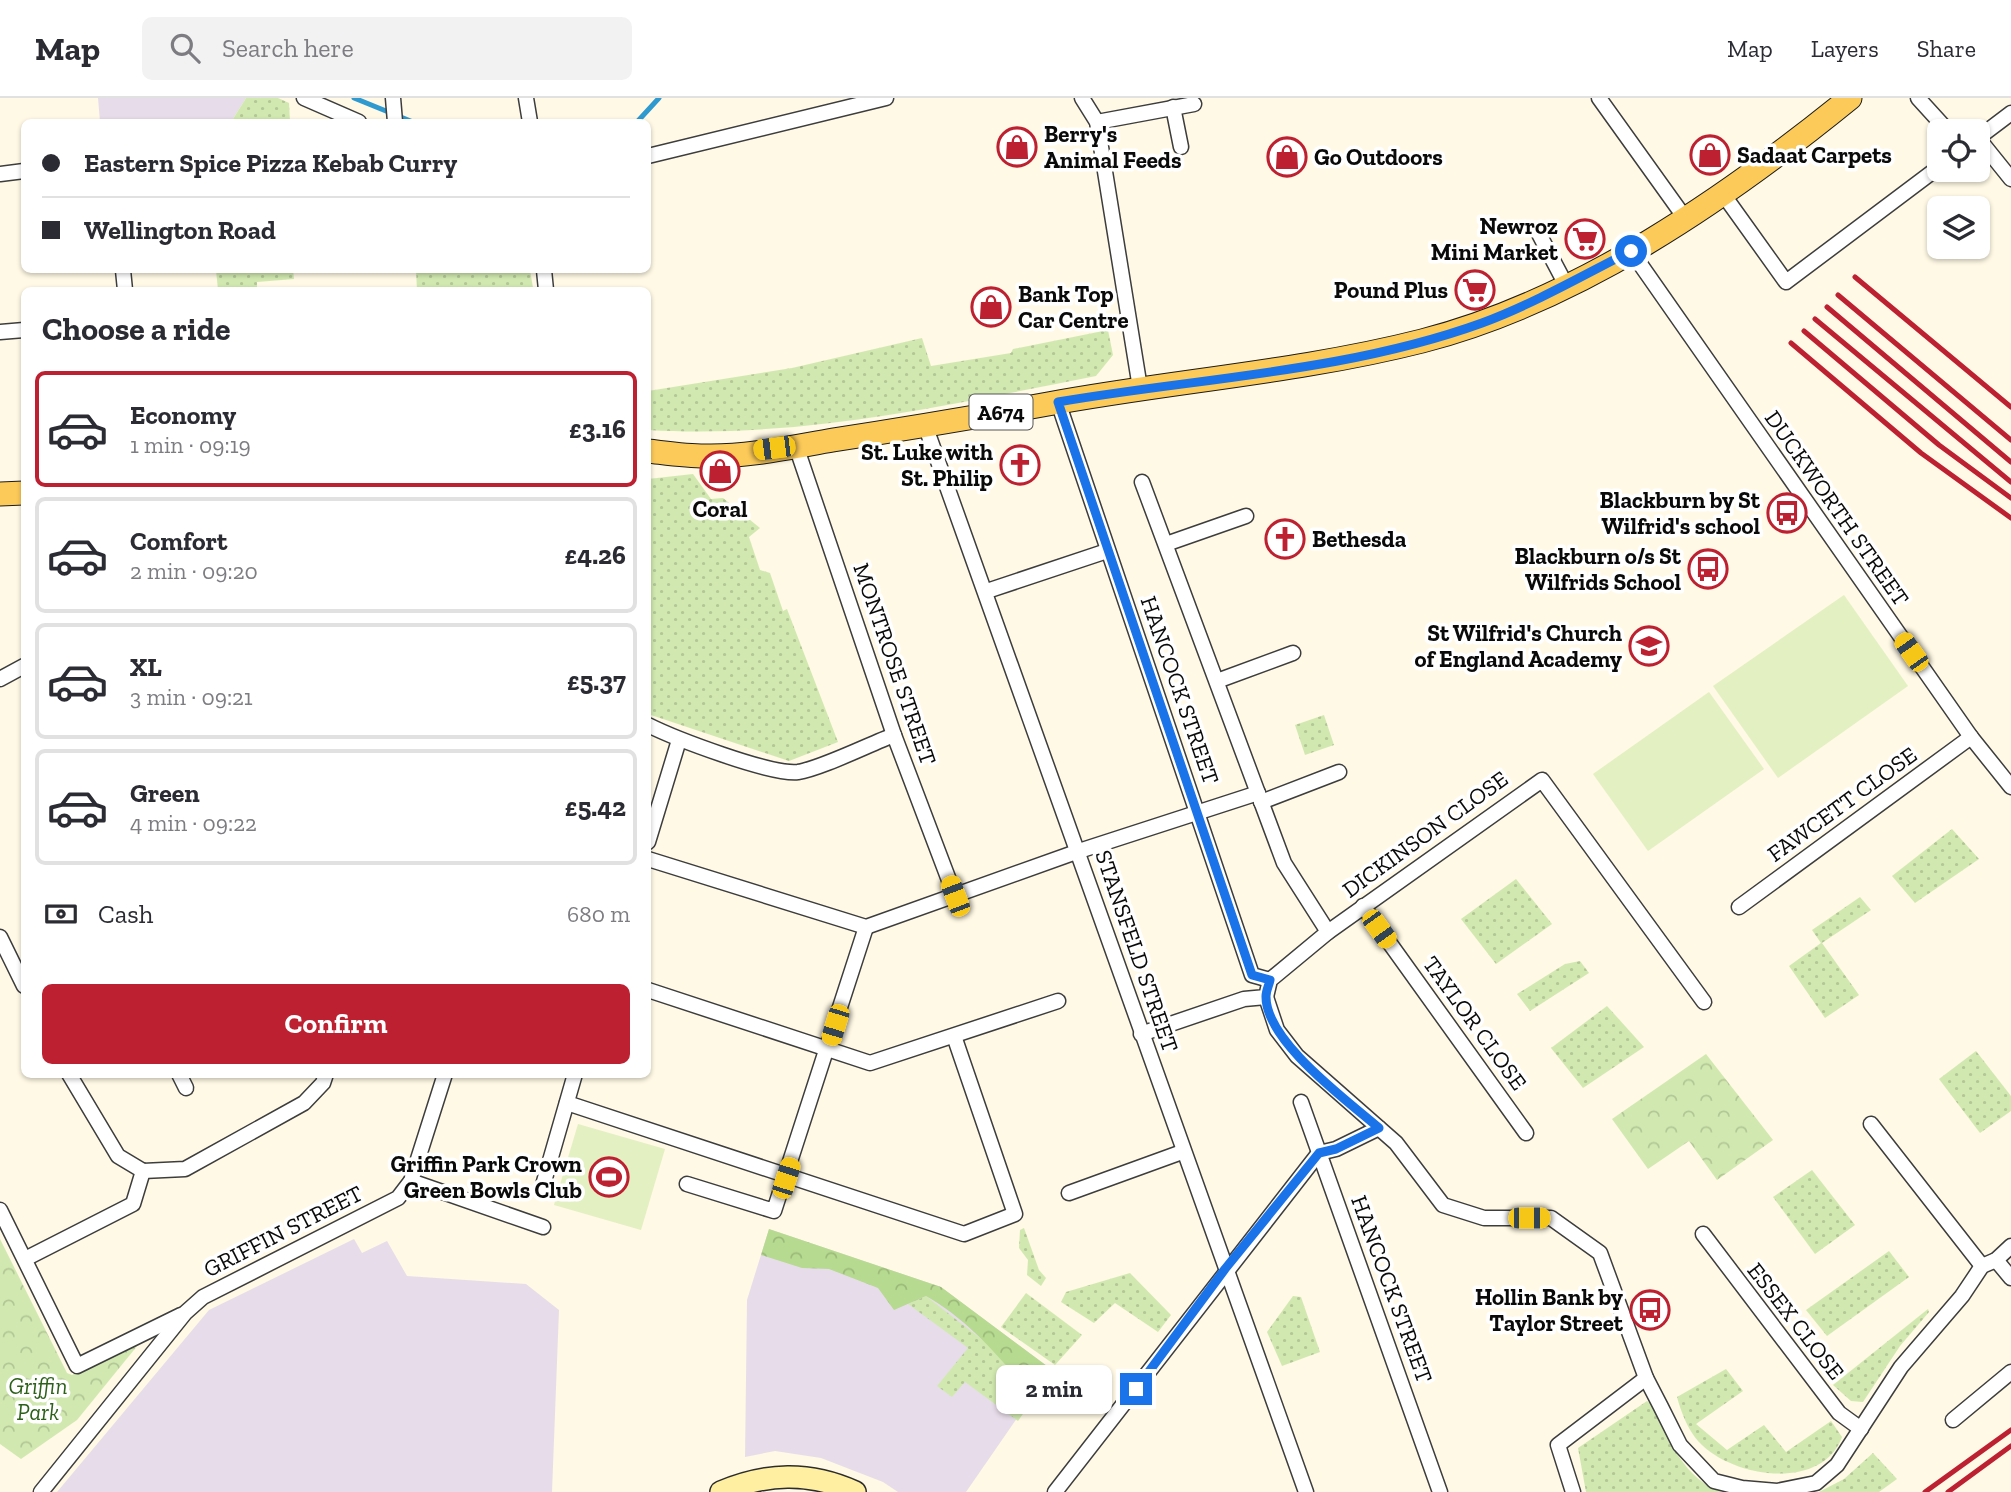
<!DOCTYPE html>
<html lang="en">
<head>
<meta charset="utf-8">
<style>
  :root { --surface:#fff; --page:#f2f2f3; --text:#2b2b33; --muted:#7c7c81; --line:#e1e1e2; --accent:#bc2031 }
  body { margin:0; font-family:"Zilla Slab",serif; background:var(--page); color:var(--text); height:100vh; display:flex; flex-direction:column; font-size:26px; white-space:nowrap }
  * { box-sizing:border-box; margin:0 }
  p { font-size:23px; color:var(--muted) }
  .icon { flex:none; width:38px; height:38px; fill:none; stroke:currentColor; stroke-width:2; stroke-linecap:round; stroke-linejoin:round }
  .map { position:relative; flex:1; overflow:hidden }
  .sheet { position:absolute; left:21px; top:189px; width:630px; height:791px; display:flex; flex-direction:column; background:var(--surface); border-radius:10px; box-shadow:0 2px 5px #0004 }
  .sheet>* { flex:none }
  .banner { position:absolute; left:21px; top:21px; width:630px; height:154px; border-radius:10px; box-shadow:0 2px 5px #0004; display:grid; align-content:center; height:154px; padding:0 21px; background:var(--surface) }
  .fabs { position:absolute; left:1927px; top:21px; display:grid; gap:14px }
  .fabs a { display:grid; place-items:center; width:63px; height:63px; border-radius:10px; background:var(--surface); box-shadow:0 2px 5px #0004; font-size:35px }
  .end { position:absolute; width:32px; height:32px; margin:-16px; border:9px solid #1a73e8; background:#fff; box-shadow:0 0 0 4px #fff }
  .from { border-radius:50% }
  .bubble { position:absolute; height:49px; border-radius:10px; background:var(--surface); box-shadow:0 2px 5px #0004; font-size:23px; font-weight:700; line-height:49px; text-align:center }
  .car { position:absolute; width:21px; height:42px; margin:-21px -10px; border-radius:9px; box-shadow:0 0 5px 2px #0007; background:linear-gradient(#f5c518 24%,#345 0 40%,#f5c518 0 76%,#345 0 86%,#f5c518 0) }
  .banner b { display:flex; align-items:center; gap:24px; height:66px; font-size:26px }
  .banner b+b { border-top:2px solid var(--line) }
  .banner i { width:18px; height:18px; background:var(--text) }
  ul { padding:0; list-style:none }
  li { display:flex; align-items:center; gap:21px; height:116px; margin:0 14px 10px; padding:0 7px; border:4px solid var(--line); border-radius:10px }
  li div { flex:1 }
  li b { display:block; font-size:26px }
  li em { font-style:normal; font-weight:700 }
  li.current { border-color:var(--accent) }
  li>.icon { width:63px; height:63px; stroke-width:1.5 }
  h2 { padding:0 21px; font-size:32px; line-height:84px }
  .pay { display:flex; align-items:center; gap:18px; height:77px; padding:0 21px; font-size:26px }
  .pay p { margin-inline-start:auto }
  .button { display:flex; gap:14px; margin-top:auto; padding:14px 21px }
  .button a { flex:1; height:80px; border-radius:10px; background:var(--accent); color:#fff; font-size:28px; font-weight:700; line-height:80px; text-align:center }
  header { display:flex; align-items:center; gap:42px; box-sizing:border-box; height:98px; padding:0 35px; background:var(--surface); border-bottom:2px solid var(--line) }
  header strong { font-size:33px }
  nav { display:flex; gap:38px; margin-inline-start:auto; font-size:24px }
  .search { width:490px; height:63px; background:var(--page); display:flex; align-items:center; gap:18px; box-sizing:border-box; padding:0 24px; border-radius:10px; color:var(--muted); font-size:26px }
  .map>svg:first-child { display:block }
  .industrial { fill:#e7ddea }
  .grass { fill:url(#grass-dots) }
  .forest { fill:url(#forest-crowns) }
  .park { fill:url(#park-crowns) }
  .pitch { fill:#e3f0c2 }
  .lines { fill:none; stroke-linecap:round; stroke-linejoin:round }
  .stream { stroke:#2f9ad0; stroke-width:5 }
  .minor-casing { stroke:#3d3d3d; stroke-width:17 }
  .secondary-casing { stroke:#2c2c2c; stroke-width:24 }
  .primary-casing { stroke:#1b1b1b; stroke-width:25 }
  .minor { stroke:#fff; stroke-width:14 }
  .secondary { stroke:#ffefa1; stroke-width:21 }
  .primary { stroke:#fcca59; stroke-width:23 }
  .rail { stroke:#bc2031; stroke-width:5 }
  .route { stroke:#1a73e8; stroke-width:9 }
  .labels { text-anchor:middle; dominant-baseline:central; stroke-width:7; stroke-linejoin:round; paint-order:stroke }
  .shield { fill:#fff; stroke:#545454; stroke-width:2 }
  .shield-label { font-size:21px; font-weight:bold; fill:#0a0a0a }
  .poi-label { font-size:23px; font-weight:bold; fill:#0a0a0a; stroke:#fff; text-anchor:end }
  .street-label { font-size:23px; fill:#0a0a0a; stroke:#fff }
  .park-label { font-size:23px; font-style:italic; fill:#2d611a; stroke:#fff }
</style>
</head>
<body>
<header>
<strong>Map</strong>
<div class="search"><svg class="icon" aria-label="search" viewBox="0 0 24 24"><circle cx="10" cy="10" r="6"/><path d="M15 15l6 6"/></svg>Search here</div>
<nav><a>Map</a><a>Layers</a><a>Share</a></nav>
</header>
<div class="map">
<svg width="2011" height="1394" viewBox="0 0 2011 1394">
  <defs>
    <pattern id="grass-dots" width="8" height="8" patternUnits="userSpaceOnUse" patternTransform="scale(1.75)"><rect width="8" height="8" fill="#d1e9b0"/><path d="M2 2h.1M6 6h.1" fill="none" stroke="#b2c696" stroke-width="1.8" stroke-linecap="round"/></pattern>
    <pattern id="forest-crowns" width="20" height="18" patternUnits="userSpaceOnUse" patternTransform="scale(1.75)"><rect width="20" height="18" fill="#b6da8f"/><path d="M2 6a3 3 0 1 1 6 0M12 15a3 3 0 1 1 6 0" fill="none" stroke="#9bba7a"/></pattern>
    <pattern id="park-crowns" width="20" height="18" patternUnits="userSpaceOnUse" patternTransform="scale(1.75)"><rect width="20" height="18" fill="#d1e9b0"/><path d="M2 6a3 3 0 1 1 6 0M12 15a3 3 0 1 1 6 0" fill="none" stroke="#b2c696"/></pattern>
  </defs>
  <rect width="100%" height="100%" fill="#fff9e6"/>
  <!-- industrial -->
  <g class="industrial">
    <path d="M98,0H246L231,24H100Z"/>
    <path d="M769,1131L941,1189L1051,1271L966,1394H898L883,1384L821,1360L775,1353L745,1359L747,1202Z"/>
    <path d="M354,1141L362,1155L387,1143L407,1178L526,1186L559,1212L552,1394H57L209,1212Z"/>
  </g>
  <!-- grass -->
  <g class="grass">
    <path d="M246,0H278L289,5L290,24H231Z"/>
    <path d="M216,172H293L294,181L257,184V192H218Z"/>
    <path d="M416,172H530L533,190L417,192Z"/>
    <path d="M1108,232L1113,257L1096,278C947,307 799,341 648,332V293L792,270L922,240L931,268L1011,255L1013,251Z"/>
    <path d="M693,376L711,401L723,400L760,430L749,439L760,472L770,475L783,513L787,511L838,644L789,663L648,616V381Z"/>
    <path d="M1324,617L1334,647L1305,657L1295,627Z"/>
    <path d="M1952,731L1979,761L1915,805L1892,778Z"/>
    <path d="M1516,781L1552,826L1496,866L1461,821Z"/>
    <path d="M1860,799L1871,812L1822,845L1859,897L1825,920L1789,868L1821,845L1812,832Z"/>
    <path d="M1580,863L1589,875L1530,913L1517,896L1565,866Z"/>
    <path d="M1607,908L1644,949L1583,990L1551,950Z"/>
    <path d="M1976,953L2011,998V1013L1980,1035L1939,981Z"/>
    <path d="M1812,1072L1855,1127L1815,1156L1773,1099Z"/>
    <path d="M1024,1130L1039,1172L1046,1180L1041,1188L1027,1177L1028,1162L1019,1150L1020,1132Z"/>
    <path d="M1889,1153L1909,1179L1827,1238L1806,1212Z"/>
    <path d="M1130,1175L1171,1217L1158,1234L1115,1205L1094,1225L1061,1204L1066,1194Z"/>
    <path d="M1026,1195L1082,1237L1055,1267L1001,1229Z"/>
    <path d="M926,1198L989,1247L1034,1300L1018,1323L965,1284L952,1299L937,1288L968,1250L908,1206Z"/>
    <path d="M1293,1198L1301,1199L1320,1254L1282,1268L1267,1234Z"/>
    <path d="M1928,1211L1929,1214L1900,1248L1863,1304L1851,1303L1833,1287Z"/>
    <path d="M1726,1271L1743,1293L1696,1326L1727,1352L1764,1327L1786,1354L1831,1323L1842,1339C1822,1394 1731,1380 1698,1343C1688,1332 1681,1314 1677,1299Z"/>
    <path d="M1647,1303L1654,1308C1667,1341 1686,1383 1722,1394H1586L1578,1350Z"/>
    <path d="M1873,1355L1897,1381L1879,1394H1819L1844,1381Z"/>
  </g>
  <!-- forest -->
  <path class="forest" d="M769,1131L941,1189L1051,1271L1034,1300C1002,1262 970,1223 926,1198L894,1212L878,1190L829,1171L802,1170L761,1157Z"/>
  <!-- park -->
  <g class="park">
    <path d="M1706,956L1773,1042L1717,1082L1689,1043L1648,1071L1612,1021Z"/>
    <path d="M0,1141L67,1275L72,1277L142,1242L77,1322L21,1361L0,1346Z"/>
  </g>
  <!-- pitch -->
  <g class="pitch">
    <path d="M1844,497L1908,588L1778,680L1713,588Z"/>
    <path d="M1709,594L1764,671L1648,753L1593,676Z"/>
    <path d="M578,1026L665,1051L641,1132L554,1107Z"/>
  </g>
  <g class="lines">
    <!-- stream -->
    <g class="stream">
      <path d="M354,0L413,24"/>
      <path d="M637,24L659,0"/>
    </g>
    <!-- minor casing -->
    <g class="minor-casing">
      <g id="minor">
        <path d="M304,0L359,24"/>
        <path d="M393,0L395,24"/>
        <path d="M526,0L530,24"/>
        <path d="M1082,0L1097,24L1140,290"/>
        <path d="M1599,0L1685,120"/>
        <path d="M1918,0L1948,33"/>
        <path d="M1173,9L1181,49"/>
        <path d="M1097,24L1194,6"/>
        <path d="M1978,40L2011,81"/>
        <path d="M1978,40L2011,15"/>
        <path d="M648,58L886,0"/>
        <path d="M0,76L24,73"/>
        <path d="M1723,96L1786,184L1939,69"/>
        <path d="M1538,134L1566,187"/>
        <path d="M1631,153L1971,639L2011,689"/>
        <path d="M123,172L125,192"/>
        <path d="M544,172L546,192"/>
        <path d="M0,234L24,232"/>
        <path d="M1058,304L1252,877L1270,882"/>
        <path d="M925,327L1306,1394"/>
        <path d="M796,348L894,637L955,798"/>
        <path d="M1142,384L1284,765L1328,834"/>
        <path d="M1166,446L1246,418"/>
        <path d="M987,493L1107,453"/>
        <path d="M0,581L24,568"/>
        <path d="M1217,583L1293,555"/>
        <path d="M648,627C674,640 770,677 798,674C820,671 870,646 894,637"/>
        <path d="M1261,704L1339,674"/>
        <path d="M648,744L679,642"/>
        <path d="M648,761L866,829L1079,753L1258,695"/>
        <path d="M1363,808L1526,1035"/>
        <path d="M1739,809L1971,639"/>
        <path d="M0,839L24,888"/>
        <path d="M648,892L870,965L1058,903"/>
        <path d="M1266,899L1277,932L1297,958L1396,1045L1443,1107L1484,1120H1551L1600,1155L1646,1280L1661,1309L1680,1347L1714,1383L1742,1390L1777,1393L1816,1385L1837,1367L1901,1269L1962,1198L1982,1168L1996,1162L2011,1148"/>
        <path d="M1141,936L1244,901L1266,899L1270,882L1328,834L1542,682L1704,904"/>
        <path d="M69,976L118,1058L143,1073"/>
        <path d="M179,976L186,990"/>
        <path d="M1301,1004L1440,1394"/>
        <path d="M567,1005L964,1136L1015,1116L954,938"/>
        <path d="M1871,1026L1982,1168"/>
        <path d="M143,1073L185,1071L304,1005L323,985L326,976"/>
        <path d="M411,1083L543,1129"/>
        <path d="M687,1086L774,1113L866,829"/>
        <path d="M543,1087L575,976"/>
        <path d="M1069,1095L1182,1054"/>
        <path d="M0,1112L77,1268L181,1217"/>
        <path d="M1703,1136L1839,1315L1861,1331"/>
        <path d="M25,1161L133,1106L143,1073"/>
        <path d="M1996,1162L2011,1180"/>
        <path d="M1953,1322L2011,1274"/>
        <path d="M41,1394L185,1215L203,1199L398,1100L411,1083L445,976"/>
        <path d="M1055,1394L1319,1055L1336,1051L1379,1030"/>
        <path d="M1573,1394L1558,1347L1646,1280"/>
      </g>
    </g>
    <!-- secondary casing -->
    <g class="secondary-casing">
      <path id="secondary" d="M721,1394C766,1375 809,1373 855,1394"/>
    </g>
    <!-- primary casing -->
    <g class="primary-casing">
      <g id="primary">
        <path d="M648,353C666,355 686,358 705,358C747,359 792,349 833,342C905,331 976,319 1048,306C1172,283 1300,274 1422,243C1578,203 1727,100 1850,0"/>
        <path d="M0,396L24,395"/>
      </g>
    </g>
    <!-- minor -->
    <use href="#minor" class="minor"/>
    <!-- secondary -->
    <use href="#secondary" class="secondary"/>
    <!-- primary -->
    <use href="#primary" class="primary"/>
    <!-- rail -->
    <g class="rail">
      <path d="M1855,179L2011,309"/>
      <path d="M1838,197L2011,342"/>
      <path d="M1827,209L2011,364"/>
      <path d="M1815,221L2011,384"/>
      <path d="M1804,233L1939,347L2011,400"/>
      <path d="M1791,245L1921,355L2011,420"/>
      <path d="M1925,1394L2011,1332"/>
      <path d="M1948,1394L2011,1348"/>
    </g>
  </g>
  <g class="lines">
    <!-- route -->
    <path class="route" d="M1136,1291L1225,1171L1319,1055L1336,1051L1379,1030C1348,1003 1265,943 1266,898C1266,893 1269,887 1270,882L1252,877L1058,304C1198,280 1347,274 1482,225C1533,206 1582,178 1631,153"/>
  </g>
  <!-- icons -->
  <defs>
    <g id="shop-ring" transform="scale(2.0125)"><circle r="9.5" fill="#fff" stroke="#bc2031" stroke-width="1.5"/><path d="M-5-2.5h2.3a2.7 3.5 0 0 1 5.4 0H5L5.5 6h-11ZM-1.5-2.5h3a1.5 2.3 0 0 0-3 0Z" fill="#bc2031"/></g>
    <g id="supermarket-ring" transform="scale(2.0125)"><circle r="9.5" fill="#fff" stroke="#bc2031" stroke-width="1.5"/><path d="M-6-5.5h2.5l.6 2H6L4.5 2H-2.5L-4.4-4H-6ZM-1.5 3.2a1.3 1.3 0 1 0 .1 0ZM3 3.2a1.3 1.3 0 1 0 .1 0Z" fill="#bc2031"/></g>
    <g id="church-ring" transform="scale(2.0125)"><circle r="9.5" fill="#fff" stroke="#bc2031" stroke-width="1.5"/><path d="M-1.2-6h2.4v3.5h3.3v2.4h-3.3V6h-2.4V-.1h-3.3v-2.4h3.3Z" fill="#bc2031"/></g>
    <g id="bus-ring" transform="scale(2.0125)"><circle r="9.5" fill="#fff" stroke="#bc2031" stroke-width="1.5"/><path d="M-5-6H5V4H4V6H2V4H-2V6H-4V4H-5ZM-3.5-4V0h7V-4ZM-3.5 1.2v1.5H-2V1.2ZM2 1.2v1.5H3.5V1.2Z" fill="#bc2031"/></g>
    <g id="school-ring" transform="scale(2.0125)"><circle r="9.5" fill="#fff" stroke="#bc2031" stroke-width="1.5"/><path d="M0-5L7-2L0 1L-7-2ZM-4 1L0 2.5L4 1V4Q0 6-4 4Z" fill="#bc2031"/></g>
    <g id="stadium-ring" transform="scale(2.0125)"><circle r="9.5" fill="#fff" stroke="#bc2031" stroke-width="1.5"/><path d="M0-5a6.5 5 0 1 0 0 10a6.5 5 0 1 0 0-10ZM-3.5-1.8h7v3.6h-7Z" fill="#bc2031"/></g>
  </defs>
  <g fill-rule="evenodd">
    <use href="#shop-ring" x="1017" y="49"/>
    <use href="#shop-ring" x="1710" y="57"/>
    <use href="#shop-ring" x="1287" y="59"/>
    <use href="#supermarket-ring" x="1585" y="141"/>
    <use href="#supermarket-ring" x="1475" y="192"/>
    <use href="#shop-ring" x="991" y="209"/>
    <use href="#church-ring" x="1020" y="367"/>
    <use href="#shop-ring" x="720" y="373"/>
    <use href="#bus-ring" x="1787" y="415"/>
    <use href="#church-ring" x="1285" y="441"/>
    <use href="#bus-ring" x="1708" y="471"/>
    <use href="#school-ring" x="1649" y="548"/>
    <use href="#stadium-ring" x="609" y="1079"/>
    <use href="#bus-ring" x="1650" y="1212"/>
  </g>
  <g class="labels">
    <!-- shield labels -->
    <rect class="shield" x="969.5" y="296.5" width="63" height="35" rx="5"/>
    <g class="shield-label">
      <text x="1001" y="314">A674</text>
    </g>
    <!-- poi labels -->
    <g class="poi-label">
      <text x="1044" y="36" text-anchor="start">Berry's<tspan x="1044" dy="26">Animal Feeds</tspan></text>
      <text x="1737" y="57" text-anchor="start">Sadaat Carpets</text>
      <text x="1314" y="59" text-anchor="start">Go Outdoors</text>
      <text x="1558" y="128">Newroz<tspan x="1558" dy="26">Mini Market</tspan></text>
      <text x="1448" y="192">Pound Plus</text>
      <text x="1018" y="196" text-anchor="start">Bank Top<tspan x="1018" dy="26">Car Centre</tspan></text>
      <text x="993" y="354">St. Luke with<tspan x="993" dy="26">St. Philip</tspan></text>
      <text x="1760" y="402">Blackburn by St<tspan x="1760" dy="26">Wilfrid's school</tspan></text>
      <text x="720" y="411" text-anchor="middle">Coral</text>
      <text x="1312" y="441" text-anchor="start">Bethesda</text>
      <text x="1681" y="458">Blackburn o/s St<tspan x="1681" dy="26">Wilfrids School</tspan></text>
      <text x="1622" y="535">St Wilfrid's Church<tspan x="1622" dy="26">of England Academy</tspan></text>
      <text x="582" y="1066">Griffin Park Crown<tspan x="582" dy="26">Green Bowls Club</tspan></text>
      <text x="1623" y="1199">Hollin Bank by<tspan x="1623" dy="26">Taylor Street</tspan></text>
    </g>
    <!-- street labels -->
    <g class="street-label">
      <text transform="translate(1837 410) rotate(55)">DUCKWORTH STREET</text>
      <text transform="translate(895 566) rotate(71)">MONTROSE STREET</text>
      <text transform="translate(1180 592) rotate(71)">HANCOCK STREET</text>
      <text transform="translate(1842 706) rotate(-36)">FAWCETT CLOSE</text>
      <text transform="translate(1425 736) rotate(-36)">DICKINSON CLOSE</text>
      <text transform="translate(1137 853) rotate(71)">STANSFELD STREET</text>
      <text transform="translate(1475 925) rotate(54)">TAYLOR CLOSE</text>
      <text transform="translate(283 1133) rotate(-27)">GRIFFIN STREET</text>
      <text transform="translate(1392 1191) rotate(70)">HANCOCK STREET</text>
      <text transform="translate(1796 1223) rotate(52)">ESSEX CLOSE</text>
    </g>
    <!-- park labels -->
    <g class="park-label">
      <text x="38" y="1288">Griffin<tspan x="38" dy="26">Park</tspan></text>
    </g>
  </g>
</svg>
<div class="fabs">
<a><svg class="icon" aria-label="locate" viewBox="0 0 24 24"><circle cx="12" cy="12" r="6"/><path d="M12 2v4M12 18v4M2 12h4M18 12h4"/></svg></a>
<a><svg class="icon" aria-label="layers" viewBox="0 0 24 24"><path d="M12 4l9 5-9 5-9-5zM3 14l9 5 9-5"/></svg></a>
</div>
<i class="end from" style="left:1631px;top:153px"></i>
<i class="end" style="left:1136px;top:1291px"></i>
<div class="bubble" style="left:996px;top:1267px;width:116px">2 min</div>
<i class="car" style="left:774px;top:350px;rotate:263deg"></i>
<i class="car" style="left:1911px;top:554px;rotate:325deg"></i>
<i class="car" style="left:955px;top:798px;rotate:339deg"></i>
<i class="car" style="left:1379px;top:831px;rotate:144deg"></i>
<i class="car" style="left:835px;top:927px;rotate:197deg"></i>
<i class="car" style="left:786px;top:1080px;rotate:18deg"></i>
<i class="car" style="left:1529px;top:1120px;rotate:90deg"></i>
<div class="banner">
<b><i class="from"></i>Eastern Spice Pizza Kebab Curry</b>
<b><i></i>Wellington Road</b>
</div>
<section class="sheet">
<h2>Choose a ride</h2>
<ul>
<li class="current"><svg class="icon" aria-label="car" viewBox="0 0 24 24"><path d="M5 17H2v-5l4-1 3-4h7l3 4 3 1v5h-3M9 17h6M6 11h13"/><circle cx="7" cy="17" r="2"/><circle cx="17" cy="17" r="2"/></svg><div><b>Economy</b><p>1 min · 09:19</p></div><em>£3.16</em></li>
<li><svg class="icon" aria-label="car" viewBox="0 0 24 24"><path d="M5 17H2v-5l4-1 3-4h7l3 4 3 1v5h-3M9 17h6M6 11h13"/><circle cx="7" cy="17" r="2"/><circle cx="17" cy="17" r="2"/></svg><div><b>Comfort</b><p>2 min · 09:20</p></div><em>£4.26</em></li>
<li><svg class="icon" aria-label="car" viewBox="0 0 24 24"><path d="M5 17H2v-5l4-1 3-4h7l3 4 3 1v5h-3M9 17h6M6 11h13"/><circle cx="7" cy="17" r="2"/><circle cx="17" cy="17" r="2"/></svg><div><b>XL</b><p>3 min · 09:21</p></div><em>£5.37</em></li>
<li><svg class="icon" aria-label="car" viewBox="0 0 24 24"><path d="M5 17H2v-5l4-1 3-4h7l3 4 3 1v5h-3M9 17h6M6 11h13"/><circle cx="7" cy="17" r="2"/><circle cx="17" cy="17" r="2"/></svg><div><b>Green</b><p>4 min · 09:22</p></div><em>£5.42</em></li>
</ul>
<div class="pay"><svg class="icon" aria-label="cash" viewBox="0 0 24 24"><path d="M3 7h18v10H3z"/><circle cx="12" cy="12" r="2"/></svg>Cash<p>680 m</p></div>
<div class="button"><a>Confirm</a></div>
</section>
</div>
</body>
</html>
